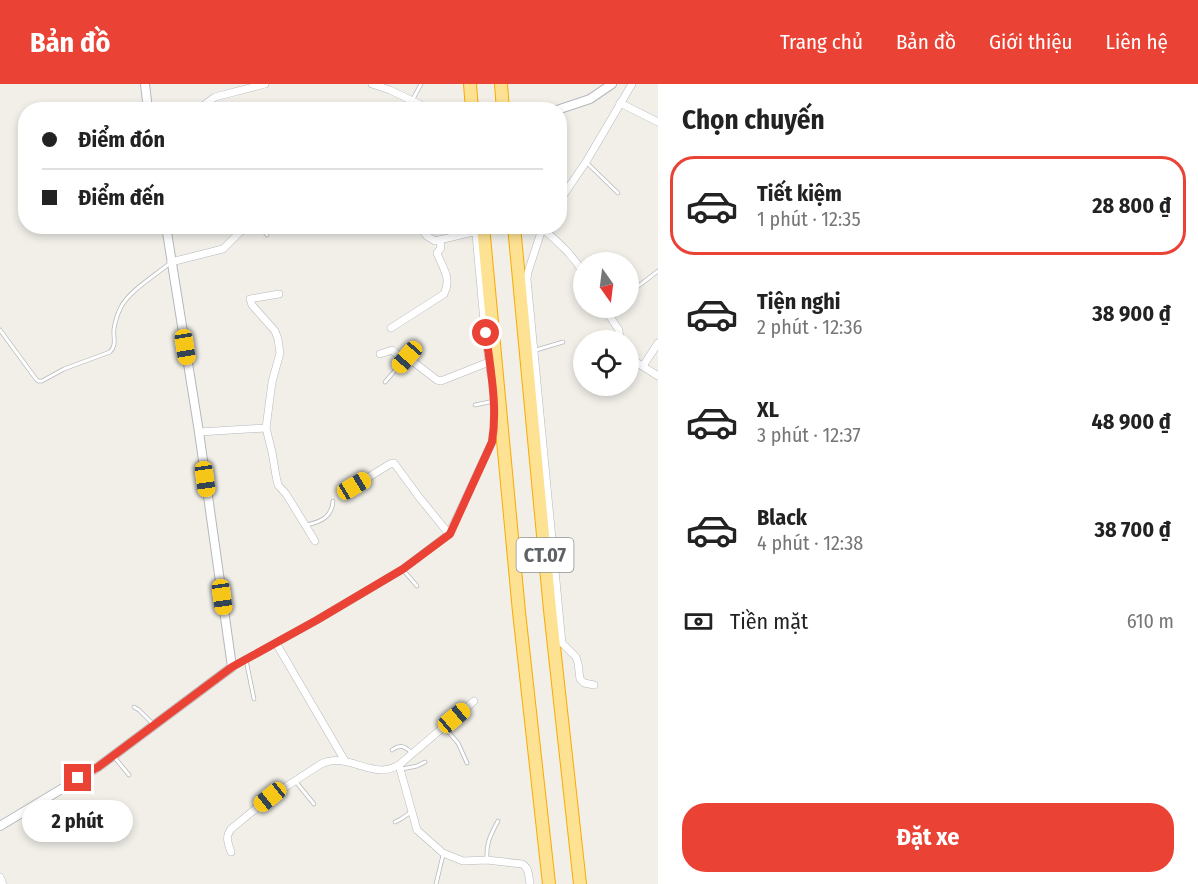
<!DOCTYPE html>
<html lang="vi">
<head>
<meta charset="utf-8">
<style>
  :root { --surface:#fff; --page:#f2f2f2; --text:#222; --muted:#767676; --line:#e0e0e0; --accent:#ea4335 }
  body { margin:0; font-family:"Fira Sans Condensed",sans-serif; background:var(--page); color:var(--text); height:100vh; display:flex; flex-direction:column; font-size:22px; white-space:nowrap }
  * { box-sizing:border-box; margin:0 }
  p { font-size:20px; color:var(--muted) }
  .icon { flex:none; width:33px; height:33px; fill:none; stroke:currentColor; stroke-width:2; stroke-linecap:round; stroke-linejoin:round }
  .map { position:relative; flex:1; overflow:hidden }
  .drawer { display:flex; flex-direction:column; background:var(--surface); width:540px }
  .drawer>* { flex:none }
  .hud { position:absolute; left:18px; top:18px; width:549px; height:132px; border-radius:24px; box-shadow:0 3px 9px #0003; display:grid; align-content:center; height:132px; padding:0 24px; background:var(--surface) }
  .needle { width:39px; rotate:166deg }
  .buttons { position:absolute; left:573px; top:168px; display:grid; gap:12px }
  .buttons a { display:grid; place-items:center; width:66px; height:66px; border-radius:50%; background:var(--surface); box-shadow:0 3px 9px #0003; font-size:30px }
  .end { position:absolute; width:27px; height:27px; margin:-14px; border:8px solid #ea4335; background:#fff; box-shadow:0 0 0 3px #fff }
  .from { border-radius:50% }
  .bubble { position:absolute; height:42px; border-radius:21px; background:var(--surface); box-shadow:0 3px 9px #0003; font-size:20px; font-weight:700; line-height:42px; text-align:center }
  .car { position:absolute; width:18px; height:36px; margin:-18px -9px; border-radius:8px; box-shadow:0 0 4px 2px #0007; background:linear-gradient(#f5c518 24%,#345 0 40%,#f5c518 0 76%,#345 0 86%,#f5c518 0) }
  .hud b { display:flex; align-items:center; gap:21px; height:57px; font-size:22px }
  .hud b+b { border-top:2px solid var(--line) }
  .hud i { width:15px; height:15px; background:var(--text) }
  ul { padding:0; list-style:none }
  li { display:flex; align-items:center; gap:18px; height:99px; margin:0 12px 9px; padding:0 12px; border:3px solid transparent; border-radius:24px }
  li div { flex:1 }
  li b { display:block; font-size:22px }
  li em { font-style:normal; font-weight:700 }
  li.current { border-color:var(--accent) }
  li>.icon { width:54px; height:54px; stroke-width:1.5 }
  h2 { padding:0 24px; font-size:27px; line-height:72px }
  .pay { display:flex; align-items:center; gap:15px; height:66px; padding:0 24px; font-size:22px }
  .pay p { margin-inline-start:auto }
  .action { display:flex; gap:12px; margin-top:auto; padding:12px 24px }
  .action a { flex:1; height:69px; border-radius:24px; background:var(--accent); color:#fff; font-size:24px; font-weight:700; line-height:69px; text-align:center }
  header { display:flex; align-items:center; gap:36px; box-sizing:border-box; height:84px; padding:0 30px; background:var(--accent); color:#fff }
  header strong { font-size:28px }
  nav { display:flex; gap:33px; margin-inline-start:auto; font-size:21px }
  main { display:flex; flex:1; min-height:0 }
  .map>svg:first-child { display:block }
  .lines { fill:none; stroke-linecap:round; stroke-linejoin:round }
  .service-casing { stroke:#b5b8bc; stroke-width:4.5 }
  .minor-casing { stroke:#b5b8bc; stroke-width:8 }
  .tertiary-casing { stroke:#b5b8bc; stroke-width:10 }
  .motorway-casing { stroke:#f9ab00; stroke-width:14 }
  .service { stroke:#fff; stroke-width:3 }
  .minor { stroke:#fff; stroke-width:7 }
  .tertiary { stroke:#fff; stroke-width:8 }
  .motorway { stroke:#fde293; stroke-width:12 }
  .route { stroke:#ea4335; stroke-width:8 }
  .labels { text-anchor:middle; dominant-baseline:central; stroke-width:5; stroke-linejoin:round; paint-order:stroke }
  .shield { fill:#fff; stroke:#8f9295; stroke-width:1.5 }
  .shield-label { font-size:20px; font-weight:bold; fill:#5f6368 }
</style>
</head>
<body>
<header>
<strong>Bản đồ</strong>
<nav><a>Trang chủ</a><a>Bản đồ</a><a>Giới thiệu</a><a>Liên hệ</a></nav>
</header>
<main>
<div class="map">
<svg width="658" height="800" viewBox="0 0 658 800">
  <rect width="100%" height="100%" fill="#f1efe8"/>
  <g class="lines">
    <!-- service casing -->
    <g class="service-casing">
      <g id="service">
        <path d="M413,15L421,0"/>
        <path d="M587,79L618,109"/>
        <path d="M260,142L267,151"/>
        <path d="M628,210L658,187"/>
        <path d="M0,246L36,295L38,297H42L64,285L110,268C117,261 113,254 114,245C115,238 118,229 121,223C129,207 156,191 170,179"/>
        <path d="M536,266L563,258"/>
        <path d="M385,298L406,274"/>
        <path d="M475,321L494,317"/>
        <path d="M306,441C321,438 332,433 333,417"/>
        <path d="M404,487L417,502"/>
        <path d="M246,576L254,615"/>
        <path d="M134,623L139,626L153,640"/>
        <path d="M444,643L458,659L467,679"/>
        <path d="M392,666C400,660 404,662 411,668"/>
        <path d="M115,674L129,691"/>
        <path d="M402,685L417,682L425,678"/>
        <path d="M296,698L314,720"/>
        <path d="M395,738L401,735L411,728"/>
        <path d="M487,774C486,759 491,750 498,737"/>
        <path d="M436,800L443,771"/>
      </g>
    </g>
    <!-- minor casing -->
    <g class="minor-casing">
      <g id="minor">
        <path d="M372,0L390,6L421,21"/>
        <path d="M620,19L658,38"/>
        <path d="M197,26L215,13L265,0"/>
        <path d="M560,116L586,78L632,0"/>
        <path d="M419,142L427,152L435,157L473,148L476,150L485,249L491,291"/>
        <path d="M543,142L528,188L527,195L562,559L576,573L578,579L580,595L584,599L594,601"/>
        <path d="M542,144C558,158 573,171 584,190"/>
        <path d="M171,178L223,165L239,149L248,142"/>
        <path d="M279,210L250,215L252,221L275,247L278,255L280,269L272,298L266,344L272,368L276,392L278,401L286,410L315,457"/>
        <path d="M604,224L619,246L620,256"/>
        <path d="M391,244L444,210C452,194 443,185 437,169L441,164L440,156"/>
        <path d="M380,270L392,266L398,271L407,273L437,296L441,297L489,278"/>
        <path d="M628,273L658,292"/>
        <path d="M643,282L658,259"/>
        <path d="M199,348L266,344"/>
        <path d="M354,402L390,380L394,379L419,413L449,450"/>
        <path d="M276,559L345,677"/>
        <path d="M232,583L317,536L403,485L449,450L492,358L495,343V323"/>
        <path d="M399,681L417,746L443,769L463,777L487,776L522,780C529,783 529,793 530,800"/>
        <path d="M231,768C228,759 225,753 231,745L270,713L321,680C342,670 360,685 381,686C388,686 393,684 399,681L474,617"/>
        <path d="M0,793L3,800"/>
      </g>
    </g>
    <!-- tertiary casing -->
    <g class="tertiary-casing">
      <g id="tertiary">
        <path d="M145,0L148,26"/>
        <path d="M557,26L590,15L612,0"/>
        <path d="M0,742L98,683L232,583L199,348L166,142"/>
      </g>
    </g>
    <!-- motorway casing -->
    <g class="motorway-casing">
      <g id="motorway">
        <path d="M470,0L472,26"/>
        <path d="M501,0L503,26"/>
        <path d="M483,142L519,528L549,800"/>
        <path d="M514,142L550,526L580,800"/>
      </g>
    </g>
    <!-- service -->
    <use href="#service" class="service"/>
    <!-- minor -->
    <use href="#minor" class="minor"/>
    <!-- tertiary -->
    <use href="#tertiary" class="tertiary"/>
    <!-- motorway -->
    <use href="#motorway" class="motorway"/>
  </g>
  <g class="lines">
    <!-- route -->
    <path class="route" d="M78,694L98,683L232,583L317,536L403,485L450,450L492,358C498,321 490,285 486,249"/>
  </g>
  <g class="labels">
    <!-- shield labels -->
    <rect class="shield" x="516.5" y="454" width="57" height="34" rx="4.5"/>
    <g class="shield-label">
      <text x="545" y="471">CT.07</text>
    </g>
  </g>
</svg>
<div class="buttons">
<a><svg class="needle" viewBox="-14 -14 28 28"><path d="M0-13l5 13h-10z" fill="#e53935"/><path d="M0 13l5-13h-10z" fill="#767676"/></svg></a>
<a><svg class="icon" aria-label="locate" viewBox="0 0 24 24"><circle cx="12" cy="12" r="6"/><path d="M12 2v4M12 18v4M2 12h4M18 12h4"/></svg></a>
</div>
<i class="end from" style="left:486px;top:249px"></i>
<i class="end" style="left:78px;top:694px"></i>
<div class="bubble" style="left:22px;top:716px;width:111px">2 phút</div>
<i class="car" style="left:185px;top:263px;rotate:171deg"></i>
<i class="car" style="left:407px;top:273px;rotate:221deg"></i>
<i class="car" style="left:205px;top:395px;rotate:172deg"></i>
<i class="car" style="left:354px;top:402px;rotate:59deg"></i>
<i class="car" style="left:222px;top:513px;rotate:172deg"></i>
<i class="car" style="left:454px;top:634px;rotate:50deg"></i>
<i class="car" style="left:270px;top:713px;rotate:231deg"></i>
<div class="hud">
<b><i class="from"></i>Điểm đón</b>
<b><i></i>Điểm đến</b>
</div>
</div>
<section class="drawer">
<h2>Chọn chuyến</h2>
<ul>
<li class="current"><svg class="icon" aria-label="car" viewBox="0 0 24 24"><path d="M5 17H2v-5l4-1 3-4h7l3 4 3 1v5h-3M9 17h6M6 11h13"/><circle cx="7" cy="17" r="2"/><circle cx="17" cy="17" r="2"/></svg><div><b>Tiết kiệm</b><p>1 phút · 12:35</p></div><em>28 800 ₫</em></li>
<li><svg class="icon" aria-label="car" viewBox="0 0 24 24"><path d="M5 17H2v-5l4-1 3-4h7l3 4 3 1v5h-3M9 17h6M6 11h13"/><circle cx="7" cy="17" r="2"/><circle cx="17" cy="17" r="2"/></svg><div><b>Tiện nghi</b><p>2 phút · 12:36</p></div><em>38 900 ₫</em></li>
<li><svg class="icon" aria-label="car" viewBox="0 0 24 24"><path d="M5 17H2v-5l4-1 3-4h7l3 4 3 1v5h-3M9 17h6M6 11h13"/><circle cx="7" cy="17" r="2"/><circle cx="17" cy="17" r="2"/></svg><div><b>XL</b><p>3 phút · 12:37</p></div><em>48 900 ₫</em></li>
<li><svg class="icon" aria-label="car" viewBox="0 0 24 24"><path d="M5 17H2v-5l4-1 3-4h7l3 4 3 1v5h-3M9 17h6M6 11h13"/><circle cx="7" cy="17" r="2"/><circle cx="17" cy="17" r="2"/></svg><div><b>Black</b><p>4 phút · 12:38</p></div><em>38 700 ₫</em></li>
</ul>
<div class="pay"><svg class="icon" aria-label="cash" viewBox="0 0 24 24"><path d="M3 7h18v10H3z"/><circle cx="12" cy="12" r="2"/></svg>Tiền mặt<p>610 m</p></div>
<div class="action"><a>Đặt xe</a></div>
</section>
</main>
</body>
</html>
